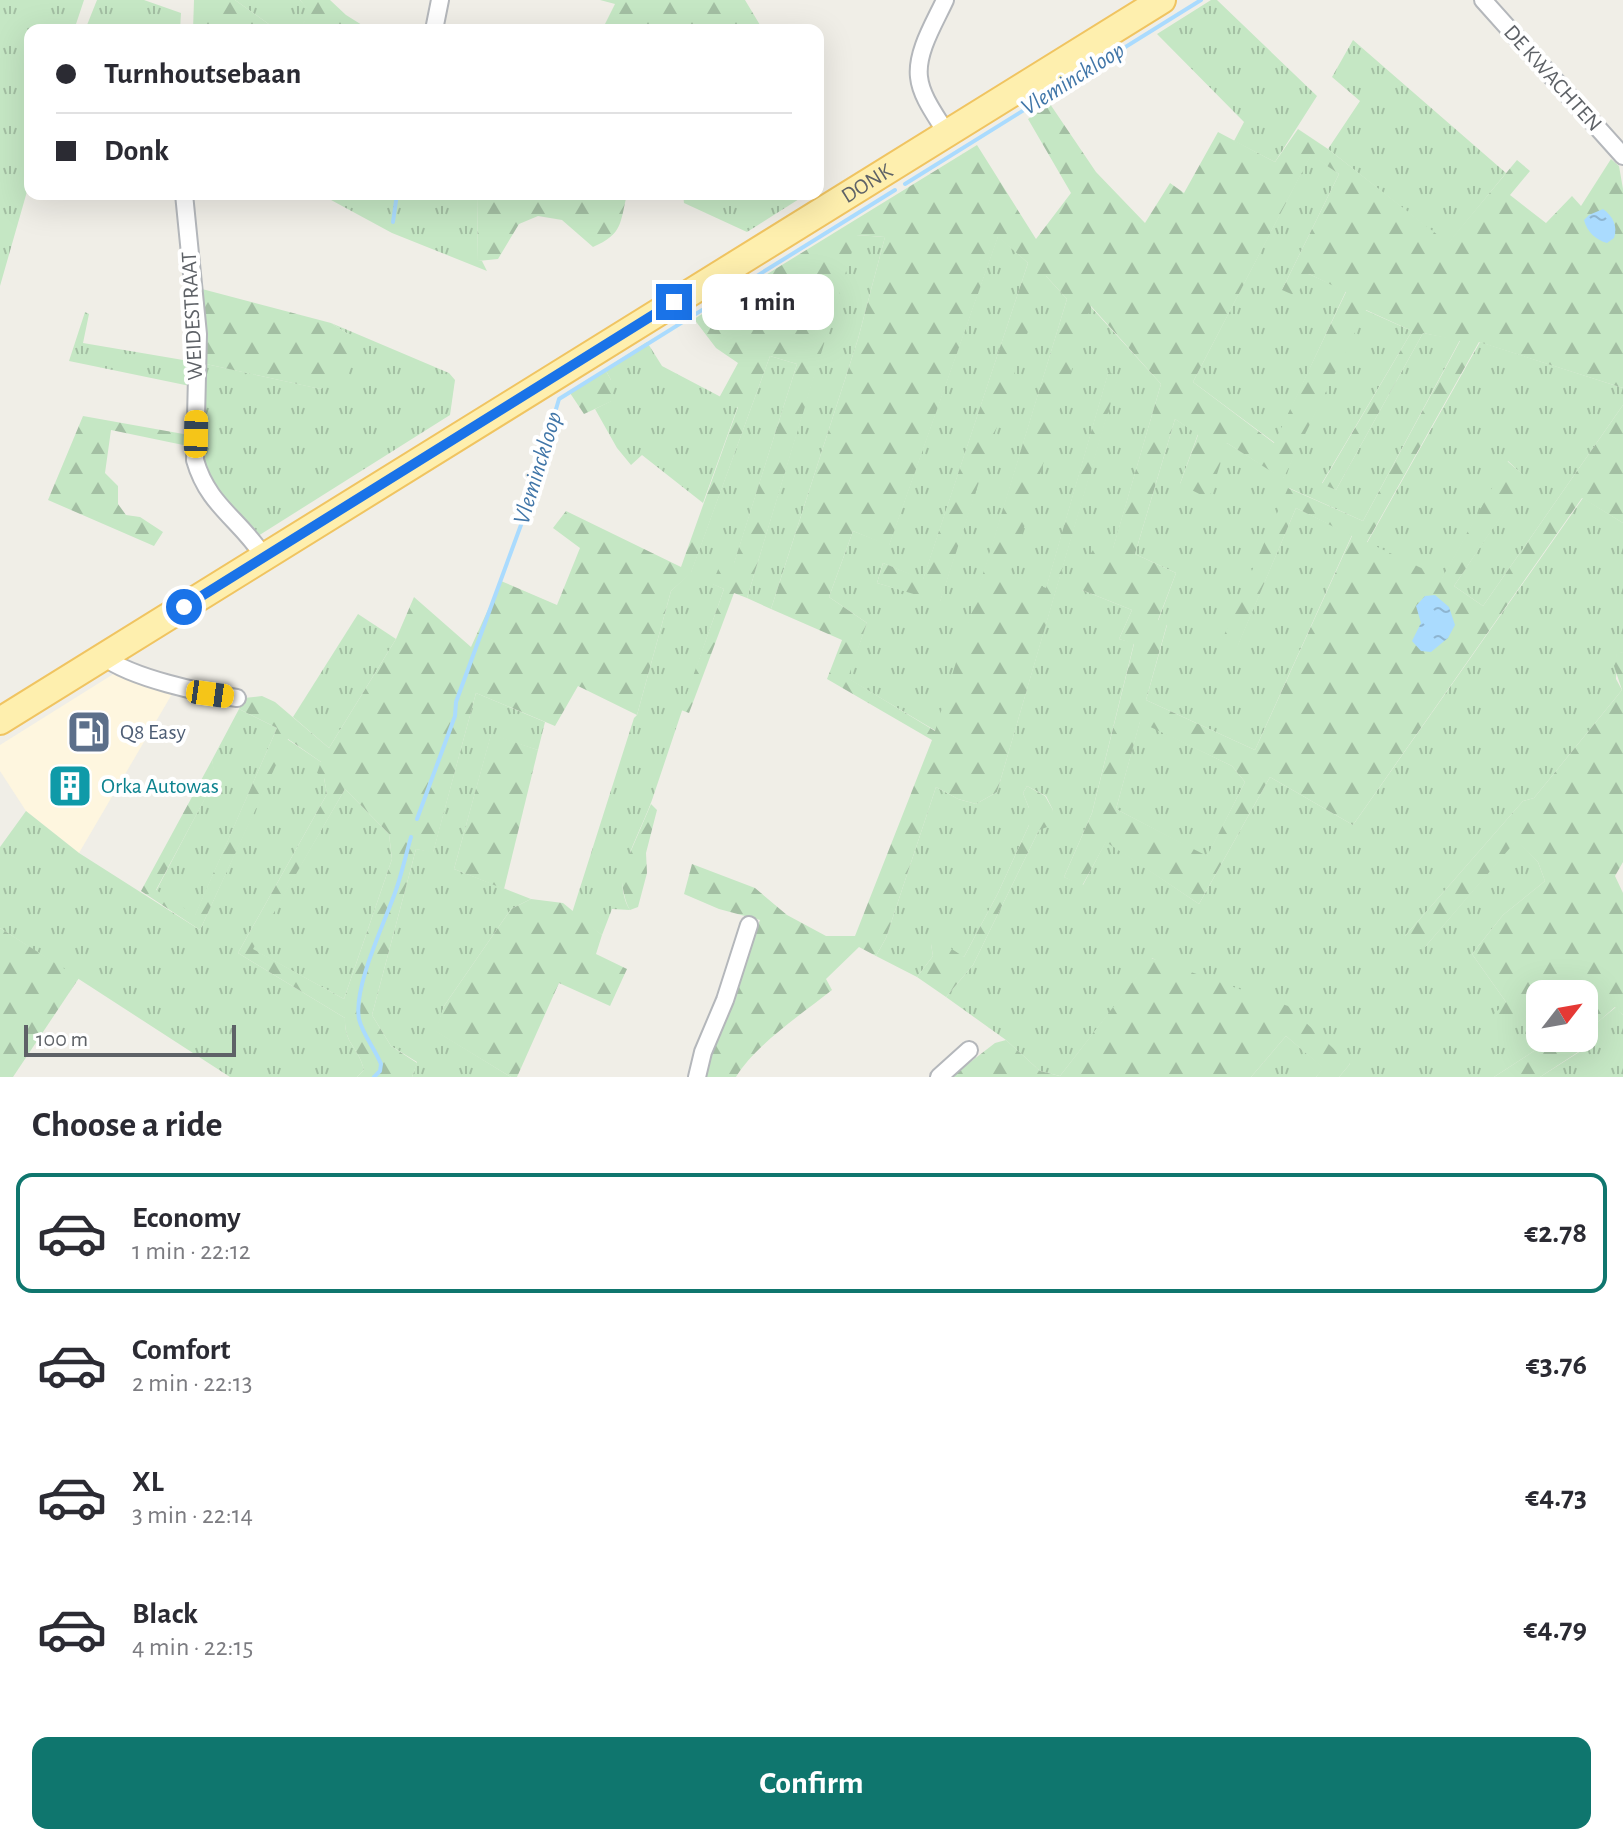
<!DOCTYPE html>
<html lang="en">
<head>
<meta charset="utf-8">
<style>
  :root { --surface:#fff; --page:#f7f7f7; --text:#2b2b33; --muted:#7c7c81; --line:#e1e1e2; --accent:#0f766e }
  body { margin:0; font-family:"Alegreya Sans",sans-serif; background:var(--page); color:var(--text); height:100vh; display:flex; flex-direction:column; font-size:30px; white-space:nowrap }
  * { box-sizing:border-box; margin:0 }
  p { font-size:26px; color:var(--muted) }
  .icon { flex:none; width:44px; height:44px; fill:none; stroke:currentColor; stroke-width:2; stroke-linecap:round; stroke-linejoin:round }
  .map { position:relative; height:1077px; overflow:hidden }
  .sheet { display:flex; flex-direction:column; background:var(--surface); flex:1 }
  .sheet>* { flex:none }
  .guide { position:absolute; left:24px; top:24px; width:800px; height:176px; border-radius:16px; box-shadow:0 8px 32px #0002; display:grid; align-content:center; height:176px; padding:0 32px; background:var(--surface) }
  .needle { width:52px; rotate:59deg }
  .controls { position:absolute; left:1526px; top:980px; display:grid; gap:16px }
  .controls a { display:grid; place-items:center; width:72px; height:72px; border-radius:16px; background:var(--surface); box-shadow:0 8px 32px #0002; font-size:40px }
  .scale { position:absolute; left:24px; bottom:20px; width:212px; box-sizing:border-box; padding-left:8px; border:4px solid #5e6267; border-top:0; font-size:22px; line-height:28px; white-space:nowrap; color:#5e6267; -webkit-text-stroke:6px #fff; paint-order:stroke }
  .end { position:absolute; width:36px; height:36px; margin:-18px; border:10px solid #1a73e8; background:#fff; box-shadow:0 0 0 4px #fff }
  .from { border-radius:50% }
  .bubble { position:absolute; height:56px; border-radius:16px; background:var(--surface); box-shadow:0 8px 32px #0002; font-size:26px; font-weight:600; line-height:56px; text-align:center }
  .car { position:absolute; width:24px; height:48px; margin:-24px -12px; border-radius:10px; box-shadow:0 0 6px 2px #0007; background:linear-gradient(#f5c518 24%,#345 0 40%,#f5c518 0 76%,#345 0 86%,#f5c518 0) }
  .guide b { display:flex; align-items:center; gap:28px; height:76px; font-size:30px }
  .guide b+b { border-top:2px solid var(--line) }
  .guide i { width:20px; height:20px; background:var(--text) }
  ul { padding:0; list-style:none }
  li { display:flex; align-items:center; gap:24px; height:120px; margin:0 16px 12px; padding:0 16px; border:4px solid transparent; border-radius:16px }
  li div { flex:1 }
  li b { display:block; font-size:30px }
  li em { font-style:normal; font-weight:600 }
  li.current { border-color:var(--accent) }
  li>.icon { width:72px; height:72px; stroke-width:1.5 }
  h2 { padding:0 32px; font-size:36px; line-height:96px }
  .action { display:flex; gap:16px; margin-top:auto; padding:16px 32px }
  .action a { flex:1; height:92px; border-radius:16px; background:var(--accent); color:#fff; font-size:32px; font-weight:600; line-height:92px; text-align:center }
  .map>svg:first-child { display:block }
  .commercial { fill:#fef6df }
  .grass { fill:url(#grass-tufts) }
  .forest { fill:url(#forest-firs); fill-rule:evenodd }
  .water { fill:url(#water-ripples) }
  .lines { fill:none; stroke-linecap:round; stroke-linejoin:round }
  .stream { stroke:#aadbfe; stroke-width:4 }
  .minor-casing { stroke:#b4b7bb; stroke-width:20 }
  .primary-casing { stroke:#f0c461; stroke-width:30 }
  .minor { stroke:#fff; stroke-width:16 }
  .primary { stroke:#feefae; stroke-width:26 }
  .route { stroke:#1a73e8; stroke-width:10 }
  .labels { text-anchor:middle; dominant-baseline:central; stroke-width:8; stroke-linejoin:round; paint-order:stroke }
  .street-label { font-size:22px; fill:#5e6267; stroke:#fff }
  .service-label { font-size:22px; fill:#4e5e75; stroke:#fff; text-anchor:start }
  .culture-label { font-size:22px; fill:#0d838f; stroke:#fff; text-anchor:start }
  .water-label { font-size:24px; font-style:italic; fill:#4176a8; stroke:#fff }
</style>
</head>
<body>
<div class="map">
<svg width="1623" height="1077" viewBox="0 0 1623 1077">
  <defs>
    <pattern id="grass-tufts" width="24" height="20" patternUnits="userSpaceOnUse" patternTransform="scale(2)"><rect width="24" height="20" fill="#c5e7c4"/><path d="M3 7l-1-3M5 7V3M7 7l1-3M15 17l-1-3M17 17v-4M19 17l1-3" fill="none" stroke="#a3bfa3"/></pattern>
    <pattern id="forest-firs" width="22" height="20" patternUnits="userSpaceOnUse" patternTransform="scale(2)"><rect width="22" height="20" fill="#c5e7c4"/><path d="M5 1l3.5 6h-7zM16 11l3.5 6h-7z" fill="#a3bfa3"/></pattern>
    <pattern id="water-ripples" width="26" height="14" patternUnits="userSpaceOnUse" patternTransform="scale(2)"><rect width="26" height="14" fill="#aadbfe"/><path d="M2 4q2-2 4 0t4 0M15 11q2-2 4 0t4 0" fill="none" stroke="#8eb5d1"/></pattern>
  </defs>
  <rect width="100%" height="100%" fill="#f0eee7"/>
  <!-- commercial -->
  <path class="commercial" d="M115,673L172,694L79,853L26,811L0,771V745Z"/>
  <!-- grass -->
  <g class="grass">
    <path d="M0,0H84L74,30H30V181L0,286Z"/>
    <path d="M97,0H144L181,13L180,30H85Z"/>
    <path d="M235,0H300L311,12L299,30H277Z"/>
    <path d="M1211,0H1217L1317,96L1275,162L1234,141L1244,122L1157,34Z"/>
    <path d="M1353,40L1506,173L1448,244L1328,149L1360,101L1332,77Z"/>
    <path d="M1311,154L1339,174L1282,290L1309,274L1346,291L1275,443L1193,382Z"/>
    <path d="M320,194H477L478,261H482L487,271L392,233Z"/>
    <path d="M683,194H807L747,232L684,203Z"/>
    <path d="M856,235L885,237L858,339L771,609L747,598Z"/>
    <path d="M998,236L1028,263L923,580L883,563L877,583L940,601L1045,275L1067,299L936,731L847,678L867,623L829,597L853,531L889,545Z"/>
    <path d="M1090,306L1161,384L1113,549L1082,590L1132,610L1119,639L1134,643L1092,813L1064,877L1083,885L1106,841L1199,904L1270,777L1353,825L1583,498L1623,523V652L1617,654L1616,679L1622,690L1534,798L1523,801L1405,936L1425,947L1516,840L1538,862L1545,881L1503,915L1472,954L1506,1002L1504,1031L1540,1007V1038H1554L1494,1077H1339L1350,1064L1152,958L1060,1076L1040,1071L1006,1040L946,997L973,965L1039,830L1053,810L1046,796L1027,786L1023,793L1029,808V825L998,893L964,957L931,944L933,956L917,977L876,956L886,938L936,787L958,799L976,804L997,792L1118,376L1108,374L1046,589L1009,574Z"/>
    <path d="M1365,310L1412,331L1322,483L1336,490L1423,333L1460,340L1363,521L1289,488L1237,647L1296,508L1352,535L1255,750L1146,700L1167,625L1158,621L1176,573L1135,554L1175,419L1198,434L1180,484L1227,443L1283,478Z"/>
    <path d="M85,312L89,314L83,343L189,361L190,386L69,361Z"/>
    <path d="M331,323L449,373L455,380L450,415L258,536L214,494L201,456L206,364L321,389L348,334Z"/>
    <path d="M647,342L662,366L738,406L703,503L642,455L631,465L617,448L595,409L611,401V380L605,369Z"/>
    <path d="M1480,342L1623,388V405L1483,606L1454,586L1526,478L1508,461L1442,579L1367,543Z"/>
    <path d="M770,356L797,364L734,564L713,584L724,589C699,659 676,729 652,800C643,825 629,849 623,875C621,885 624,902 630,910L612,909L602,935L572,913L634,718L637,715L671,591L691,572Z"/>
    <path d="M358,614L396,639L329,748L293,717Z"/>
    <path d="M476,693L545,722L538,750L491,735L454,869L531,899L511,909L444,1006L436,1031L511,1077H412L417,1062L391,1046L372,1015L416,849L433,852Z"/>
    <path d="M239,709L277,728L195,916L156,891L215,779L212,760Z"/>
    <path d="M1140,721L1232,766L1245,782L1207,857L1116,809Z"/>
    <path d="M287,739L321,762L327,794L238,953L345,1018C344,1044 358,1046 364,1070L357,1077H230L0,928V847L26,811L79,853L200,930Z"/>
    <path d="M345,789L389,834L392,859L344,999L252,949Z"/>
    <path d="M1616,1007L1623,1015V1077H1540L1595,1042L1588,1030Z"/>
    <path d="M1286,1036L1324,1068L1316,1077H1251Z"/>
  </g>
  <!-- forest -->
  <g class="forest">
    <path d="M194,0H235L277,30H193Z"/>
    <path d="M300,0H330L346,15L370,30H299L310,12Z"/>
    <path d="M600,0H745L763,30H602L615,4Z"/>
    <path d="M1050,104L1096,172L1145,223L1170,183L1184,193L1218,132L1275,162L1298,129L1328,149L1448,243L1517,160L1530,171L1510,195L1546,223L1572,196L1581,206L1611,159L1619,166L1623,189V388L1479,342L1367,542L1442,578L1507,461L1527,478L1454,586L1483,606L1623,405V523L1582,498L1353,825L1270,777L1199,904L1106,842L1082,886L1064,877L1092,813L1134,644L1119,639L1132,610L1082,590L1081,568L1097,544L1113,548L1161,384L1091,306L1010,574L1046,588L1108,373L1119,375L997,792L976,804L958,799L936,787L886,938L876,956L859,947L826,979L832,990C802,1014 756,1044 736,1077H705L714,1045L760,920L719,909L684,894L692,864L755,888L787,915L826,936H855L932,740L827,679L842,640L771,609L858,339L885,237L857,235L747,598L734,593L689,713L681,710L724,589L712,584L720,565L734,563L797,364L770,356L691,573L671,591L637,715L578,686L555,726L476,693L433,853L416,849L372,1015L391,1046L417,1063L412,1077H357L364,1070C358,1046 344,1044 345,1018L238,953L327,794L324,778L317,773L321,762L288,739L200,930L141,891L212,760L216,778L156,890L195,915L277,728L239,709L244,698L262,696L275,702L329,748L396,639L414,597L471,647L501,581L557,605L580,548L553,528L566,511L681,567L738,407L719,398L738,363L716,348L694,319L977,145L1036,239L1071,193L1028,119ZM1311,155L1339,174L1282,290L1296,296L1309,274L1346,292L1274,443L1193,382ZM998,237L1028,263L923,579L883,563L877,583L940,602L1046,276L1067,299L935,731L848,678L867,623L829,597L853,531L889,546ZM1366,310L1412,331L1322,484L1336,490L1423,333L1460,341L1363,521L1288,488L1222,640L1237,648L1296,508L1352,536L1255,750L1146,700L1167,624L1158,620L1176,573L1135,554L1175,419L1198,435L1180,484L1209,499L1227,443L1283,479ZM1140,722L1232,766L1245,782L1207,856L1116,809ZM345,789L389,834L392,859L344,999L253,949Z"/>
    <path d="M477,194H627C620,223 623,234 593,247L562,220L538,216L519,224L498,259L478,261Z"/>
    <path d="M202,289L331,323L348,334L356,357L345,379L320,389L206,364Z"/>
    <path d="M605,369L611,380L612,401L584,414L570,393Z"/>
    <path d="M83,416L189,435L188,446L111,430L105,473L118,486V504L126,515L140,517L163,532L154,546L48,500Z"/>
    <path d="M1623,652V862L1615,876L1623,893V1015L1615,1007L1589,1030L1595,1041L1540,1077H1494L1554,1038H1584V994H1569L1565,990L1560,994H1540V1007L1504,1032L1493,1015L1506,1002L1472,954L1503,915L1545,881L1538,862L1516,841L1425,947L1417,951L1406,945L1405,936L1523,801L1534,798L1622,690L1614,666L1617,653Z"/>
    <path d="M491,734L538,750L504,889L454,869Z"/>
    <path d="M1027,786L1045,796L1053,810L1050,826L1039,830L973,965L946,997L917,977L933,956L931,944L935,938L964,957L998,893L1029,825V808L1023,793Z"/>
    <path d="M651,804L657,810L646,853L647,873L638,907L630,910C623,899 621,875 620,862L630,853Z"/>
    <path d="M531,899L563,903L602,935L596,954L627,969L610,1006L559,983L517,1077H511L435,1031L444,1006L511,909Z"/>
    <path d="M0,928L79,978L13,1077H0Z"/>
    <path d="M1151,958L1288,1006L1350,1064L1339,1077H1316L1323,1068L1286,1036L1251,1077H951L995,1043L1006,1040L1040,1071L1060,1076Z"/>
  </g>
  <!-- water -->
  <g class="water">
    <path d="M1603,209C1613,216 1618,227 1614,238L1607,243C1596,240 1587,232 1584,220L1589,215Z"/>
    <path d="M1435,595L1449,607L1455,625L1448,638L1431,652L1421,651L1412,641L1421,623L1416,606L1425,596Z"/>
  </g>
  <g class="lines">
    <!-- stream -->
    <g class="stream">
      <path d="M905,184L1201,0"/>
      <path d="M393,222L397,194"/>
      <path d="M417,819L455,716L456,702L525,514L559,399L895,190"/>
      <path d="M374,1077L380,1071L381,1064C375,1049 363,1035 359,1019C353,987 385,922 396,890C402,873 406,854 411,837"/>
    </g>
    <!-- minor casing -->
    <g class="minor-casing">
      <g id="minor">
        <path d="M945,0C935,22 916,52 919,77C921,97 937,117 947,134"/>
        <path d="M1483,0L1623,156"/>
        <path d="M434,30L440,0"/>
        <path d="M184,194L198,334L195,460C208,506 240,519 264,557"/>
        <path d="M104,657C132,678 201,693 237,698"/>
        <path d="M697,1077L703,1052L725,1000L749,925"/>
        <path d="M939,1077L969,1050"/>
      </g>
    </g>
    <!-- primary casing -->
    <g class="primary-casing">
      <g id="primary">
        <path id="s1" d="M0,721L1162,0"/>
      </g>
    </g>
    <!-- minor -->
    <use href="#minor" class="minor"/>
    <!-- primary -->
    <use href="#primary" class="primary"/>
  </g>
  <g class="lines">
    <!-- route -->
    <path class="route" d="M184,607L674,302"/>
  </g>
  <!-- icons -->
  <defs>
    <g id="fuel-square" transform="scale(2.3)"><rect x="-9" y="-9" width="18" height="18" rx="4" fill="#5c6f8a" stroke="#fff"/><path d="M-5.5-6h7V0h2V4h1.3V-2.5L3-4.5l.8-.8L6-3V5H2.5V1h-1V6h-7ZM-4.2-4.7v3.2H.2V-4.7Z" fill="#fff"/></g>
    <g id="building-square" transform="scale(2.3)"><rect x="-9" y="-9" width="18" height="18" rx="4" fill="#0f9aa8" stroke="#fff"/><path d="M-4-6H4V6H1V3H-1V6H-4ZM-2.5-4.3h1.7v1.8h-1.7ZM.8-4.3h1.7v1.8H.8ZM-2.5-1h1.7V.8h-1.7ZM.8-1h1.7V.8H.8Z" fill="#fff"/></g>
  </defs>
  <g fill-rule="evenodd">
    <use href="#fuel-square" x="89" y="732"/>
    <use href="#building-square" x="70" y="786"/>
  </g>
  <g class="labels">
    <!-- street labels -->
    <g class="street-label">
      <text transform="translate(1553 78) rotate(48)">DE KWACHTEN</text>
      <text stroke="none"><textPath href="#s1" startOffset="1020">DONK</textPath></text>
      <text transform="translate(192 316) rotate(-93)">WEIDESTRAAT</text>
    </g>
    <!-- service labels -->
    <g class="service-label">
      <text x="120" y="732">Q8 Easy</text>
    </g>
    <!-- culture labels -->
    <g class="culture-label">
      <text x="101" y="786">Orka Autowas</text>
    </g>
    <!-- water labels -->
    <g class="water-label">
      <text transform="translate(1073 79) rotate(-32)">Vleminckloop</text>
      <text transform="translate(538 468) rotate(-73)">Vleminckloop</text>
    </g>
  </g>
</svg>
<div class="controls">
<a><svg class="needle" viewBox="-14 -14 28 28"><path d="M0-13l5 13h-10z" fill="#e53935"/><path d="M0 13l5-13h-10z" fill="#7c7c81"/></svg></a>
</div>
<div class="scale">100 m</div>
<i class="end from" style="left:184px;top:607px"></i>
<i class="end" style="left:674px;top:302px"></i>
<div class="bubble" style="left:702px;top:274px;width:132px">1 min</div>
<i class="car" style="left:196px;top:434px;rotate:1deg"></i>
<i class="car" style="left:210px;top:694px;rotate:98deg"></i>
<div class="guide">
<b><i class="from"></i>Turnhoutsebaan</b>
<b><i></i>Donk</b>
</div>
</div>
<section class="sheet">
<h2>Choose a ride</h2>
<ul>
<li class="current"><svg class="icon" aria-label="car" viewBox="0 0 24 24"><path d="M5 17H2v-5l4-1 3-4h7l3 4 3 1v5h-3M9 17h6M6 11h13"/><circle cx="7" cy="17" r="2"/><circle cx="17" cy="17" r="2"/></svg><div><b>Economy</b><p>1 min · 22:12</p></div><em>€2.78</em></li>
<li><svg class="icon" aria-label="car" viewBox="0 0 24 24"><path d="M5 17H2v-5l4-1 3-4h7l3 4 3 1v5h-3M9 17h6M6 11h13"/><circle cx="7" cy="17" r="2"/><circle cx="17" cy="17" r="2"/></svg><div><b>Comfort</b><p>2 min · 22:13</p></div><em>€3.76</em></li>
<li><svg class="icon" aria-label="car" viewBox="0 0 24 24"><path d="M5 17H2v-5l4-1 3-4h7l3 4 3 1v5h-3M9 17h6M6 11h13"/><circle cx="7" cy="17" r="2"/><circle cx="17" cy="17" r="2"/></svg><div><b>XL</b><p>3 min · 22:14</p></div><em>€4.73</em></li>
<li><svg class="icon" aria-label="car" viewBox="0 0 24 24"><path d="M5 17H2v-5l4-1 3-4h7l3 4 3 1v5h-3M9 17h6M6 11h13"/><circle cx="7" cy="17" r="2"/><circle cx="17" cy="17" r="2"/></svg><div><b>Black</b><p>4 min · 22:15</p></div><em>€4.79</em></li>
</ul>
<div class="action"><a>Confirm</a></div>
</section>
</body>
</html>
